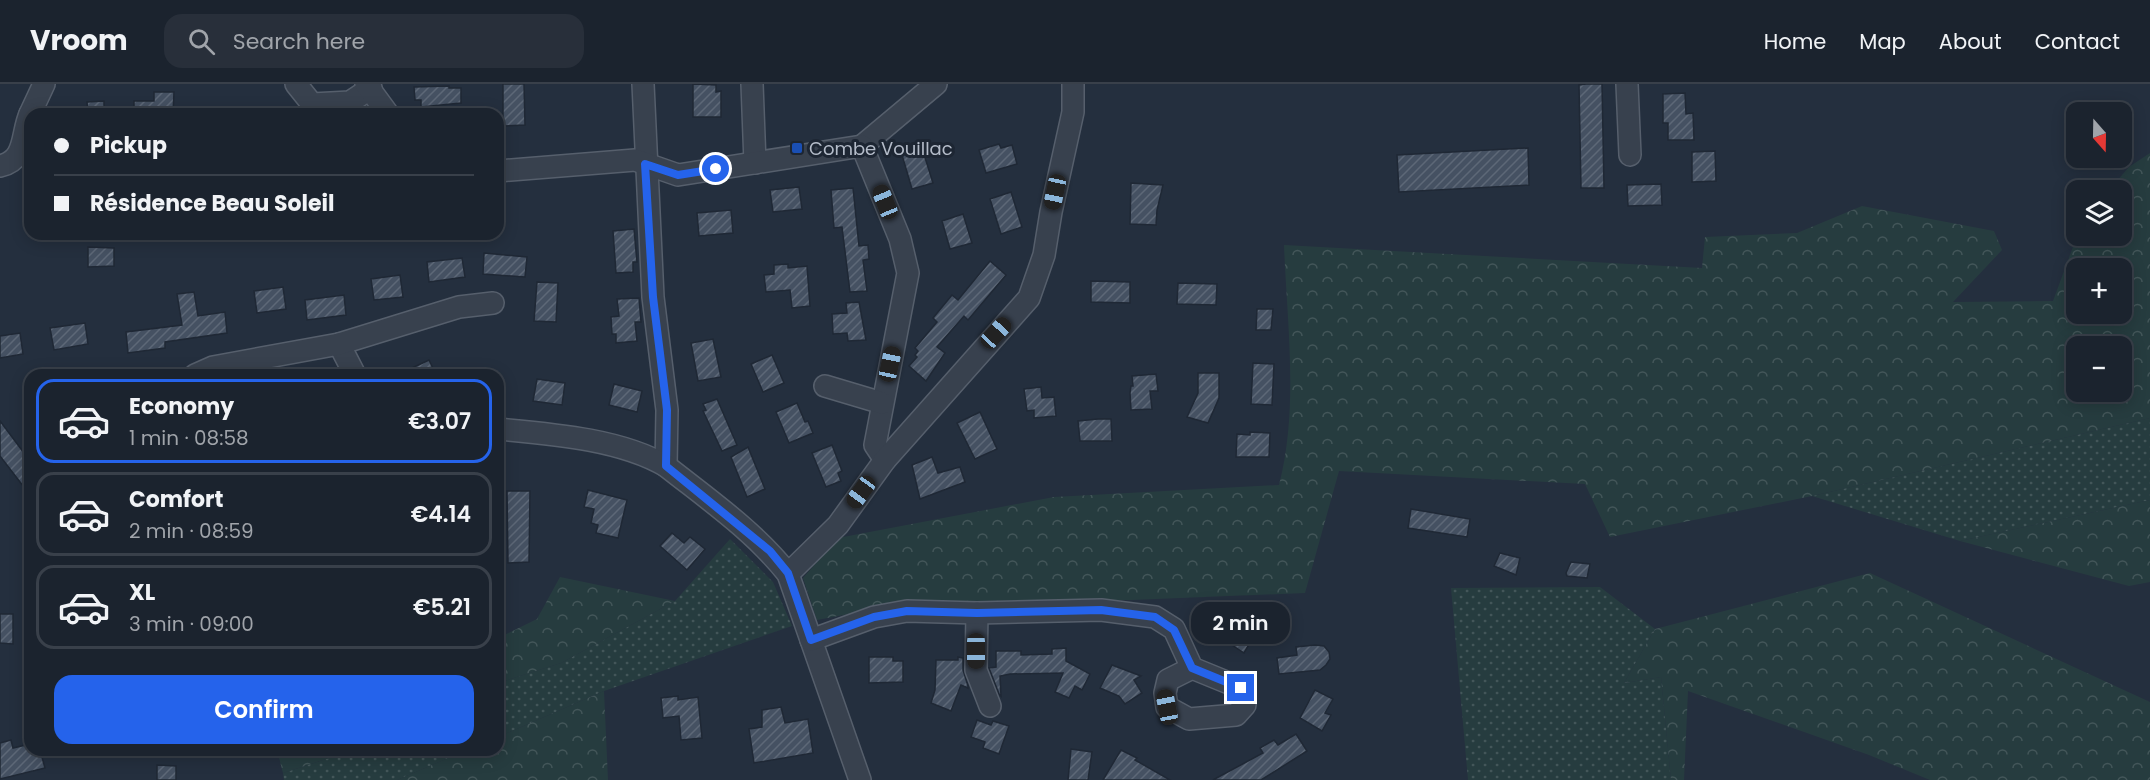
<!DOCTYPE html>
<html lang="en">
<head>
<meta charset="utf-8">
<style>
  :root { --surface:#1b232e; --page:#282f3a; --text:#f1f3f6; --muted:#a0a4aa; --line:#39404a; --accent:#2563eb }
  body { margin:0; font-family:Poppins,sans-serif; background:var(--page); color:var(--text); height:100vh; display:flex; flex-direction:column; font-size:22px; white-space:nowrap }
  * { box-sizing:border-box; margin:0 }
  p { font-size:20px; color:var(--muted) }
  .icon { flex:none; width:33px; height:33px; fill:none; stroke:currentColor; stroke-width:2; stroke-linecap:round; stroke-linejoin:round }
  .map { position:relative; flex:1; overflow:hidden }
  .panel { position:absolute; left:24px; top:285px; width:480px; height:387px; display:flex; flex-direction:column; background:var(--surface); border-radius:18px; box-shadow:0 3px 15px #0003,0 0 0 2px var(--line) }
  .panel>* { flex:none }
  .hud { position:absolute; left:24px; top:24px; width:480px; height:132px; border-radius:18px; box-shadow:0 3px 15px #0003,0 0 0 2px var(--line); display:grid; align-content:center; height:132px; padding:0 30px; background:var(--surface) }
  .needle { width:39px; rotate:160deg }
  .tools { position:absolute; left:2066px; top:18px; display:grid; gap:12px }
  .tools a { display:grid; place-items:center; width:66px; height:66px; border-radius:12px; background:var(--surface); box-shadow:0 3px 15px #0003,0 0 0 2px var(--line); font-size:30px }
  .end { position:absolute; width:27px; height:27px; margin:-14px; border:8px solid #2563eb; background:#fff; box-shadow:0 0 0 3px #fff }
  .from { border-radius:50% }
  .bubble { position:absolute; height:42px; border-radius:18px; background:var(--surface); box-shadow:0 3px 15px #0003,0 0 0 2px var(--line); font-size:20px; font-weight:600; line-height:42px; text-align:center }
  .car { position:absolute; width:18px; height:36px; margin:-18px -9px; border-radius:8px; box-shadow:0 0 4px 2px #0007; background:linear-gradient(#222 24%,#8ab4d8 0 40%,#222 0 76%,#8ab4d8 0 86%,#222 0) }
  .hud b { display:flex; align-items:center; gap:21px; height:57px; font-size:22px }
  .hud b+b { border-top:2px solid var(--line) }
  .hud i { width:15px; height:15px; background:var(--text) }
  ul { padding:10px 0 0; list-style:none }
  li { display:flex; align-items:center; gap:18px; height:84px; margin:0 12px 9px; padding:0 18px; border:3px solid var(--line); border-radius:18px }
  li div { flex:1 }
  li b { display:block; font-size:22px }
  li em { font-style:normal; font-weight:600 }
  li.current { border-color:var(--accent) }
  li>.icon { width:54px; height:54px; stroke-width:1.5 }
  .primary-button { display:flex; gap:12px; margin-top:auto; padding:12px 30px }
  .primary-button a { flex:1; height:69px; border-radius:18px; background:var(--accent); color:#fff; font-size:24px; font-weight:600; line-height:69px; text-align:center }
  header { display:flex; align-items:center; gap:36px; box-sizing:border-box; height:84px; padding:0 30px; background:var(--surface); border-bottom:2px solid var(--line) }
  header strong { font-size:28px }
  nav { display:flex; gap:33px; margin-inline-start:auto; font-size:21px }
  .search { width:420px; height:54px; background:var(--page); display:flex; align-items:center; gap:15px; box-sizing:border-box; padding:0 21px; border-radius:18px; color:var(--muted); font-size:22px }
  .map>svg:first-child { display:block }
  .grass { fill:url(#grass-dots) }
  .forest { fill:url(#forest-crowns); fill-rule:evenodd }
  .building { fill:url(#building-hatch); stroke:#1f2835; stroke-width:1.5 }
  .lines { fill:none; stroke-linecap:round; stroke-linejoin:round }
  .minor-casing { stroke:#565f6c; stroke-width:24 }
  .minor { stroke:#38414e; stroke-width:21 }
  .route { stroke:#2563eb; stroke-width:8 }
  .transit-dot { fill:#1a4fb4; stroke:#1d2633; stroke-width:2 }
  .labels { text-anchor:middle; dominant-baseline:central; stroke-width:6; stroke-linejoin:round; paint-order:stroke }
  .poi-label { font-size:18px; fill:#b4bcc9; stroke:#1d2633; text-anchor:start }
</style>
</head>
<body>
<header>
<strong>Vroom</strong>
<div class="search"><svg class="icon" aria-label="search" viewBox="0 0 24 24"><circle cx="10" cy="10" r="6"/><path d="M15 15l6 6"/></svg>Search here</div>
<nav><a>Home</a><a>Map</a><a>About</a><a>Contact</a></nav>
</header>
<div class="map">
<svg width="2150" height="696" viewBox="0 0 2150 696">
  <defs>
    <pattern id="grass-dots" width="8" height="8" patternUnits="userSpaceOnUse" patternTransform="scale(1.5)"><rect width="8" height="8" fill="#263c3f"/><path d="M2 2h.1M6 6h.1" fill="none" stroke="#435659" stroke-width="1.8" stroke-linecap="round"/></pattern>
    <pattern id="forest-crowns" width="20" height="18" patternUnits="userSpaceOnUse" patternTransform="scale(1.5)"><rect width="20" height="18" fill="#263c3f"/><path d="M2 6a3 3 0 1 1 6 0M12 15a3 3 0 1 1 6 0" fill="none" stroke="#435659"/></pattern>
    <pattern id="building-hatch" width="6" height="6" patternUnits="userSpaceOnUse" patternTransform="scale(1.5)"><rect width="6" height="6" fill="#455162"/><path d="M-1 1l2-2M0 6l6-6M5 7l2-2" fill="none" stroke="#5d6877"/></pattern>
  </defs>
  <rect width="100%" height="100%" fill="#242f3e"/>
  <!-- grass -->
  <g class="grass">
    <path d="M2150,334V416L1960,457L1812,412Z"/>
    <path d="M730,455L773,498L792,542L604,607L498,653V599L561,579L675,517Z"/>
    <path d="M1600,503L1655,545L1624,599L1661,593L1671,696H1468L1451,504Z"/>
    <path d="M354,666H467L397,696H284L283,689Z"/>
  </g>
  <!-- forest -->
  <g class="forest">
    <path d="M2150,69V334L1812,412L1610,453L1585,400L1339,387L1305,509L1131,516L961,517L897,521L817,536L803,494L838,454L1054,413L1279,401C1299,324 1287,239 1284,161L1702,184L1705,153L1797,149L1862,122L1994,147L2002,166L1953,218L2053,217L2077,152H2121V106H2109L2129,83ZM2076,184H2121V230H2076ZM2076,262H2121V308H2076Z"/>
    <path d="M2150,416V498L2129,502L1960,457Z"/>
    <path d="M1870,489L2150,618V696H1930L1869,671L1688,607L1684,696H1671L1661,593L1624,599L1655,545Z"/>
    <path d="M560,493L675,517L561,579L498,599V554L537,535Z"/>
    <path d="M604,607L608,696H397L467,666H498V653Z"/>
    <path d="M277,666H354L283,689Z"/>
  </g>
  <!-- building -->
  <g class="building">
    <path d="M503,0H524L525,41L503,42Z"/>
    <path d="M693,0L716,1V8L721,7V33H693Z"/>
    <path d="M1586,0H1602L1604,104H1581L1579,1Z"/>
    <path d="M449,2V4H461V19L421,23V16H415L414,3Z"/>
    <path d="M154,8H174L173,30H134V17H154Z"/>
    <path d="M1685,9L1686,30L1693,29L1694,56H1668V39H1663V10Z"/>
    <path d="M104,17V30H88L87,18Z"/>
    <path d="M999,60L1001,64L1012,61L1017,80L986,89L979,66Z"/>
    <path d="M922,64L933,99L912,105L902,71Z"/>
    <path d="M1528,64L1529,101L1399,108L1397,71Z"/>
    <path d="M1715,67L1716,97L1692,98V68Z"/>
    <path d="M1131,99L1163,101L1157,126L1156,141L1130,140Z"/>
    <path d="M1661,100L1662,121L1628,122L1627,101Z"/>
    <path d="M799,103L802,125L773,128L770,106Z"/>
    <path d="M853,104L859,162L868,161L869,175L863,176L867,207L850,208L842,143L834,144L831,106Z"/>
    <path d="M1011,108L1022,143L1001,150L990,115Z"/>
    <path d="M731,126L733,149L699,152L697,129Z"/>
    <path d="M963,130L972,159L950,165L942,137Z"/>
    <path d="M634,145L637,178H633V188L616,189L613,147Z"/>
    <path d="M88,163L114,164V182L88,183Z"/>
    <path d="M484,169L527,173L525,193L483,190Z"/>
    <path d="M462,174L465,193L429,198L427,178Z"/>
    <path d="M990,177L1006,191L968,236L964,232L937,263L945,269L926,297L909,282L917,273L915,271L918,267L915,264L937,238L933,234L952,211L958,216Z"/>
    <path d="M788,180V184L807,182L810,222L792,224L790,206L766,208L764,191L774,190V181Z"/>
    <path d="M400,191L403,213L374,216L371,195Z"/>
    <path d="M1091,197L1130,198V219L1091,218Z"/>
    <path d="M537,198L558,199L556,238L534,237Z"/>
    <path d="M1178,199L1217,200L1216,221L1177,220Z"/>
    <path d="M283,203L286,225L257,229L254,207Z"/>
    <path d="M194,208L198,232L225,228L227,249L165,258V264L128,269L126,248L182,241L177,210Z"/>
    <path d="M344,211L346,231L307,236L305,216Z"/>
    <path d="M639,214L641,238H635L637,257L616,259V250H612L611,233L619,232L617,215Z"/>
    <path d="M859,218L866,256L848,257L847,249L833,250L832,230L847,229L846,219Z"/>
    <path d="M1257,225H1273L1271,246H1256Z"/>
    <path d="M85,239L88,260L54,266L50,244Z"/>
    <path d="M20,249L23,270L0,274V252Z"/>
    <path d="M713,255L721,293L698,297L691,259Z"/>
    <path d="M772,271L784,299L763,308L751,280Z"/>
    <path d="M429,276L436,291H397Z"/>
    <path d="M1253,279L1274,280L1272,321L1251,320Z"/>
    <path d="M1198,289H1219V314L1208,339L1187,333L1198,309Z"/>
    <path d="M1156,290L1158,307H1150L1152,325L1131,326L1130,309L1131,302H1133L1132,292Z"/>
    <path d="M537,295L565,299L562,321L533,317Z"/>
    <path d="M614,300L642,307L637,328L609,321Z"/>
    <path d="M1041,303L1042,314L1054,313L1056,332L1034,334V326L1027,327L1024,305Z"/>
    <path d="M717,315L737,361L722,367L703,327L706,326L703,320Z"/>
    <path d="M797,319L805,338L808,337L813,349L789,359L776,328Z"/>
    <path d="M980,328L997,365L975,375L957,339Z"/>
    <path d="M1098,335H1111L1112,357H1080L1078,337Z"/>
    <path d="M0,337L30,377V411L0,372Z"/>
    <path d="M1250,348L1270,349L1269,373H1236L1237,350L1250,351Z"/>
    <path d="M832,361L842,387L838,389L841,397L826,403L812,369Z"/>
    <path d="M748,363L765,405L747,413L731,373Z"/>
    <path d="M932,373L938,389L960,383L965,398L920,415L912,381Z"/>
    <path d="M588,406L627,416L618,454L596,449L598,441L591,439L594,425L584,423Z"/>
    <path d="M507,407H530L529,478L508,479Z"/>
    <path d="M1411,425L1470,435L1467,453L1408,444Z"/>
    <path d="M672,449L684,459L690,453L705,465L687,486L660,462Z"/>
    <path d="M1500,469L1520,474L1516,491L1494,482Z"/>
    <path d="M1571,478L1590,480L1587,494L1567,492L1566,489Z"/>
    <path d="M0,530H13V560L0,559Z"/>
    <path d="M1226,533L1242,543L1246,537L1258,545L1244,569L1214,549Z"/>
    <path d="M1315,561L1324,562L1329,568L1330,575L1326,581L1320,586L1279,590L1277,574L1297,571L1296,563Z"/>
    <path d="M1066,564V577L1090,590L1082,606L1075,602L1069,614L1055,608L1063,589L1010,590L1000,592L1001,612L999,610L989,584L996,583V567H1021V571L1052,570V565Z"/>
    <path d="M869,573H893V577H903V598L869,599Z"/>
    <path d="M958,573L963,574V586L968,602V604L961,601L951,627L931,619L935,606L936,576H958Z"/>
    <path d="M1112,581L1141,592L1134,596L1142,609L1125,620L1119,612L1100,604Z"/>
    <path d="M1315,606L1333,615L1325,629L1331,631L1322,647L1300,634Z"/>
    <path d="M678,612V616L698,613L702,654L681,656L679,632L663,634L661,614Z"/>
    <path d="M781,623L785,639L808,635L813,669L754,679L749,645L762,643V626Z"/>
    <path d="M977,636L991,641L993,637L1009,642L999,670L983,664L985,658L971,653Z"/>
    <path d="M1296,650L1307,667L1261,696H1213L1263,669L1260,664L1274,656L1278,661Z"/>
    <path d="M11,656L13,664L30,660V666H40L45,684L0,695V659Z"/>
    <path d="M1071,665L1092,668L1088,696H1068Z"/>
    <path d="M1121,666L1137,674L1135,676L1170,696H1103Z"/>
    <path d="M157,681L176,682V696H157Z"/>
  </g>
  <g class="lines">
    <!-- minor casing -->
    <g class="minor-casing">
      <g id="minor">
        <path d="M296,0L312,20L350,18L371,4"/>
        <path d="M366,0L388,30"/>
        <path d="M643,0L653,213L667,326L666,382C709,416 754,447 788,490L860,696"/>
        <path d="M752,0L755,79"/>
        <path d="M1627,0L1630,71"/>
        <path d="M30,30L44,0"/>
        <path d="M862,62L936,0"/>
        <path d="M0,82C27,76 21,50 30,30"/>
        <path d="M498,87L635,76L678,91L862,62L900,155L908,189L875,361L885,376"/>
        <path d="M339,260L355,291"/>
        <path d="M195,291L213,283L339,260L459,223L493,219"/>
        <path d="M825,302L882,319"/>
        <path d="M498,345C551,350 620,355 666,382"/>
        <path d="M788,490L838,441L885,376L1029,214L1044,171L1051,128L1073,28V0"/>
        <path d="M977,529L976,586L990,622"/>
        <path d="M811,556L874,533L907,527L977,529L1101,526L1155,533L1174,545L1192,584L1241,604L1245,610V621L1236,631L1189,635L1167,623L1165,609L1168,596L1192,584"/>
      </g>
    </g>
    <!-- minor -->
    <use href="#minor" class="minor"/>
  </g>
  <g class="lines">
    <!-- route -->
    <path class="route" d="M716,85L678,91L645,80L653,213L667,326L666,382L770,467L788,489L811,556L874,533L907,527L977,529L1101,526L1155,533L1174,546L1192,584L1241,604"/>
  </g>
  <!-- markers -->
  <rect class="transit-dot" x="791" y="58" width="12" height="12" rx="3"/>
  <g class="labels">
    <!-- poi labels -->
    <g class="poi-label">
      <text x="809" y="64">Combe Vouillac</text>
    </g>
  </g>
</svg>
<div class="tools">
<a><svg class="needle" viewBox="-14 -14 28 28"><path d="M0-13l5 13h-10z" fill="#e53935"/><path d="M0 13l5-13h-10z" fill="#a0a4aa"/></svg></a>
<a><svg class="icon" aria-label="layers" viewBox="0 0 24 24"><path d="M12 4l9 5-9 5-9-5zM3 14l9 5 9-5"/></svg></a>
<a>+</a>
<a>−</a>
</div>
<i class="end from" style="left:716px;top:85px"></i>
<i class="end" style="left:1241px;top:604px"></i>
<div class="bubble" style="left:1191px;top:518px;width:99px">2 min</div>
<i class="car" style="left:1055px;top:108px;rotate:192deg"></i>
<i class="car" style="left:885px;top:118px;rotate:338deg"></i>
<i class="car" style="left:996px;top:249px;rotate:43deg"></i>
<i class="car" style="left:890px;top:280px;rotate:12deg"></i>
<i class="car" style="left:861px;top:408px;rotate:216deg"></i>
<i class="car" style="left:976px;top:567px;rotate:180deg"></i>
<i class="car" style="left:1167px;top:623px;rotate:349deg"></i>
<div class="hud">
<b><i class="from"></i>Pickup</b>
<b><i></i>Résidence Beau Soleil</b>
</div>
<section class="panel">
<ul>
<li class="current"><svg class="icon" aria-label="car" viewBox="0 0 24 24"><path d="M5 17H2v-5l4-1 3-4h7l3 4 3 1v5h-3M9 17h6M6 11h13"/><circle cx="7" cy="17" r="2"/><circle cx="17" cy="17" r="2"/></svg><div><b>Economy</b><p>1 min · 08:58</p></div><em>€3.07</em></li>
<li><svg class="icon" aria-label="car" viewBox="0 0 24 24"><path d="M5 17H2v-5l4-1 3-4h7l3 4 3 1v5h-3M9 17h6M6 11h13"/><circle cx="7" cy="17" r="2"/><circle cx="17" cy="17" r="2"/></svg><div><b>Comfort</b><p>2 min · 08:59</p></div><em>€4.14</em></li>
<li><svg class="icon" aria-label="car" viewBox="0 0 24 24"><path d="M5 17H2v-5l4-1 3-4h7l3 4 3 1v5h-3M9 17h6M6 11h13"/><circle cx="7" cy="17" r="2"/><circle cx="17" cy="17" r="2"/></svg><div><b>XL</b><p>3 min · 09:00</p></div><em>€5.21</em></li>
</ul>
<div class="primary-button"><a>Confirm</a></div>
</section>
</div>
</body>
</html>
